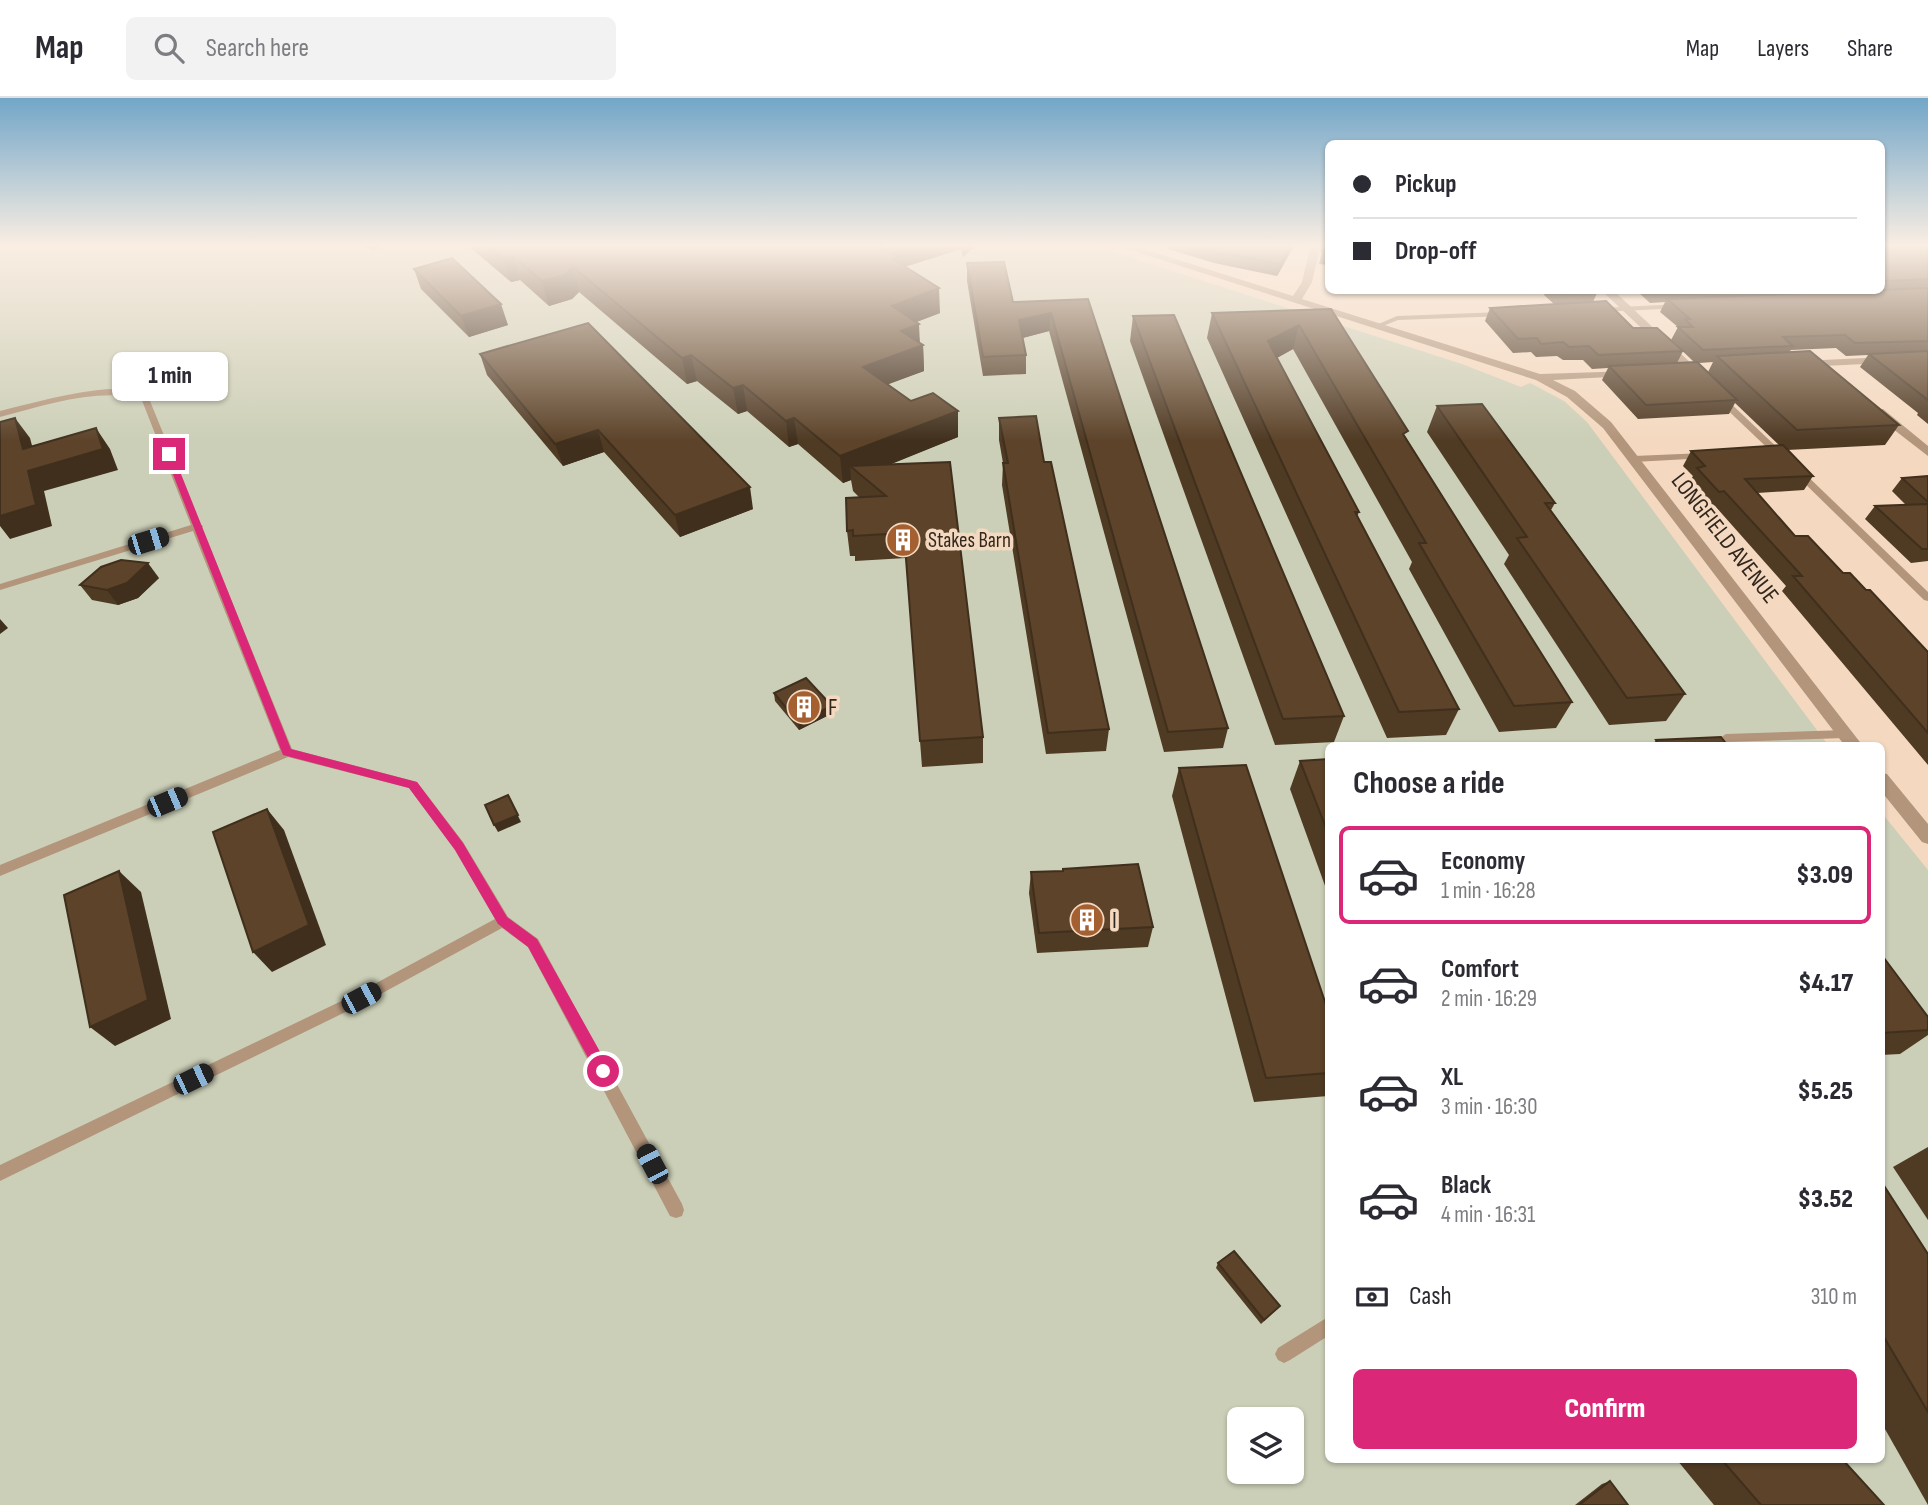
<!DOCTYPE html>
<html lang="en">
<head>
<meta charset="utf-8">
<style>
  :root { --surface:#fff; --page:#f2f2f3; --text:#2b2b33; --muted:#7c7c81; --line:#e1e1e2; --accent:#db2777 }
  body { margin:0; font-family:"Sofia Sans Condensed",sans-serif; background:var(--page); color:var(--text); height:100vh; display:flex; flex-direction:column; font-size:26px; white-space:nowrap }
  * { box-sizing:border-box; margin:0 }
  p { font-size:23px; color:var(--muted) }
  .icon { flex:none; width:38px; height:38px; fill:none; stroke:currentColor; stroke-width:2; stroke-linecap:round; stroke-linejoin:round }
  .map { position:relative; flex:1; overflow:hidden }
  .panel { position:absolute; left:1325px; top:644px; width:560px; height:721px; display:flex; flex-direction:column; background:var(--surface); border-radius:10px; box-shadow:0 2px 5px #0004 }
  .panel>* { flex:none }
  .banner { position:absolute; left:1325px; top:42px; width:560px; height:154px; border-radius:10px; box-shadow:0 2px 5px #0004; display:grid; align-content:center; height:154px; padding:0 28px; background:var(--surface) }
  .fabs { position:absolute; left:1227px; top:1309px; display:grid; gap:14px }
  .fabs a { display:grid; place-items:center; width:77px; height:77px; border-radius:10px; background:var(--surface); box-shadow:0 2px 5px #0004; font-size:35px }
  .end { position:absolute; width:32px; height:32px; margin:-16px; border:9px solid #db2777; background:#fff; box-shadow:0 0 0 4px #fff }
  .from { border-radius:50% }
  .bubble { position:absolute; height:49px; border-radius:10px; background:var(--surface); box-shadow:0 2px 5px #0004; font-size:23px; font-weight:800; line-height:49px; text-align:center }
  .car { position:absolute; width:21px; height:42px; margin:-21px -10px; border-radius:9px; box-shadow:0 0 5px 2px #0007; background:linear-gradient(#222 24%,#8ab4d8 0 40%,#222 0 76%,#8ab4d8 0 86%,#222 0) }
  .banner b { display:flex; align-items:center; gap:24px; height:66px; font-size:26px }
  .banner b+b { border-top:2px solid var(--line) }
  .banner i { width:18px; height:18px; background:var(--text) }
  ul { padding:0; list-style:none }
  li { display:flex; align-items:center; gap:21px; height:98px; margin:0 14px 10px; padding:0 14px; border:4px solid transparent; border-radius:10px }
  li div { flex:1 }
  li b { display:block; font-size:26px }
  li em { font-style:normal; font-weight:800 }
  li.active { border-color:var(--accent) }
  li>.icon { width:63px; height:63px; stroke-width:1.5 }
  h2 { padding:0 28px; font-size:32px; line-height:84px }
  .pay { display:flex; align-items:center; gap:18px; height:77px; padding:0 28px; font-size:26px }
  .pay p { margin-inline-start:auto }
  .primary-button { display:flex; gap:14px; margin-top:auto; padding:14px 28px }
  .primary-button a { flex:1; height:80px; border-radius:10px; background:var(--accent); color:#fff; font-size:28px; font-weight:800; line-height:80px; text-align:center }
  header { display:flex; align-items:center; gap:42px; box-sizing:border-box; height:98px; padding:0 35px; background:var(--surface); border-bottom:2px solid var(--line) }
  header strong { font-size:33px }
  nav { display:flex; gap:38px; margin-inline-start:auto; font-size:24px }
  .search { width:490px; height:63px; background:var(--page); display:flex; align-items:center; gap:18px; box-sizing:border-box; padding:0 24px; border-radius:10px; color:var(--muted); font-size:26px }
  .map>svg:first-child { display:block }
  .green { fill:#cbcfb7; fill-rule:evenodd }
  .lines { fill:none; stroke-linecap:round; stroke-linejoin:round }
  .service { fill:#b2957b; fill-rule:evenodd }
  .minor { fill:#b2957b; fill-rule:evenodd }
  .wall { fill:#4f3a24; fill-rule:evenodd }
  .shaded-wall { fill:#402f1d }
  .building { fill:#5c432a; stroke:#402f1d; stroke-width:2 }
  .route { fill:#db2777 }
  .labels { text-anchor:middle; dominant-baseline:central; stroke-width:7; stroke-linejoin:round; paint-order:stroke }
  .far-poi-label { font-size:21px; fill:#31271e; stroke:#f4d9c0; text-anchor:start }
  .street-label { font-size:24px; fill:#31271e; stroke:#f4d9c0 }
  .poi-label { font-size:24px; fill:#31271e; stroke:#f4d9c0; text-anchor:start }
</style>
</head>
<body>
<header>
<strong>Map</strong>
<div class="search"><svg class="icon" aria-label="search" viewBox="0 0 24 24"><circle cx="10" cy="10" r="6"/><path d="M15 15l6 6"/></svg>Search here</div>
<nav><a>Map</a><a>Layers</a><a>Share</a></nav>
</header>
<div class="map">
<svg width="1928" height="1407" viewBox="0 0 1928 1407">
  <rect width="100%" height="100%" fill="#f4d9c0"/>
  <!-- green -->
  <path class="green" d="M0,146H1088L1462,266L1521,289L1530,285L1564,303L1587,324L1828,647L1328,648V1362H1881V714L1928,772V1407H0ZM1239,1321H1292V1374H1239Z"/>
  <g class="lines">
    <!-- service -->
    <g class="service">
      <path d="M1680,206L1684,208L1683,210L1600,214L1596,212L1600,210Z"/>
      <path d="M1501,214H1504V218L1398,222L1378,230L1374,228L1397,218Z"/>
      <path d="M108,291L126,292L148,298L200,426L203,428L202,430L292,651L417,684L463,744L508,819L538,841L682,1106L684,1112L682,1118L676,1120L670,1118L528,849L502,830L366,904L0,1083V1067L356,896L495,821L455,752L409,690L288,659L0,778V767L280,652L193,433L0,492V486L191,427L141,300C92,291 47,307 0,319V313C36,304 71,294 108,291Z"/>
      <path d="M1718,299H1724L1784,356V360H1778L1718,303Z"/>
      <path d="M1704,355L1708,358L1707,360L1634,364L1630,361L1634,358Z"/>
      <path d="M1797,370L1800,371L1928,494V503L1924,502L1794,375L1792,373Z"/>
      <path d="M1845,632L1851,636L1845,640L1726,644L1720,640L1726,636Z"/>
      <path d="M1328,1219V1238L1290,1262L1284,1265L1278,1262L1275,1256L1278,1250Z"/>
    </g>
    <!-- minor -->
    <g class="minor">
      <path d="M1112,146H1128L1293,198L1302,184L1311,146H1321L1312,184L1302,201L1540,276L1632,273V277L1628,278L1553,282L1575,293L1611,324L1863,648H1845L1603,330L1567,299L1536,282Z"/>
      <path d="M1601,192H1613L1695,269V273H1687Z"/>
      <path d="M1928,257V263L1802,269L1796,266L1802,263Z"/>
      <path d="M1875,311H1883L1928,348V358L1875,317Z"/>
      <path d="M1881,675L1887,676L1928,726V746L1922,744L1881,693Z"/>
    </g>
  </g>
  <!-- wall -->
  <g class="wall">
    <path d="M358,146H386L373,152Z"/>
    <path d="M466,146H607L608,147L888,153L887,149L891,146H977L963,159L961,151L905,169L940,215L916,224L920,245L923,247L924,273L887,286L958,339L890,366L983,639V665L922,669L906,460L855,463V458H850L847,433L859,399L853,393L851,382L843,385L798,346L789,349L747,313L738,316L697,283L687,286L579,194L572,201L549,208L520,182L511,184Z"/>
    <path d="M1168,146H1295L1277,178L1214,165L1168,151Z"/>
    <path d="M1324,146H1328V167L1319,166Z"/>
    <path d="M1881,146H1928V326L1917,317L1918,315L1860,269L1868,257L1846,258L1836,250L1791,252L1789,254L1899,327L1885,347L1787,352L1813,378L1804,392L1757,395L1795,438L1866,492L1928,554V667L1782,493L1786,488L1715,408H1710L1689,384L1693,378L1683,368L1691,353L1780,348L1735,305L1729,316L1638,321L1602,282L1608,270L1592,271L1583,262H1563L1557,258L1536,259L1531,254L1513,255L1485,223L1490,210L1554,206L1544,197L1546,192H1595L1597,195L1593,204L1633,230L1683,253L1677,265L1694,264L1671,242L1678,229L1660,214L1665,204L1650,205L1639,195H1634L1632,192H1881ZM1713,264L1708,274L1699,265Z"/>
    <path d="M967,165L1013,204L1088,201L1228,630L1223,650L1164,654L1049,233L1023,240L1026,257V276L983,278L967,183Z"/>
    <path d="M414,171L508,227L469,239L421,191Z"/>
    <path d="M1331,211L1406,340L1572,604L1556,630L1499,634L1409,471L1412,464L1293,251L1277,260L1359,414L1357,419L1459,611L1446,637L1387,640L1207,240L1212,215Z"/>
    <path d="M1133,218L1344,618L1334,644L1275,647L1130,243Z"/>
    <path d="M480,256L753,411L680,439L604,354L563,368L487,277Z"/>
    <path d="M1437,308L1555,405L1551,412L1685,596L1666,623L1609,627L1504,466L1509,457L1427,334Z"/>
    <path d="M999,320L1044,364L1109,631L1106,653L1046,656L1002,387L1003,365L999,342Z"/>
    <path d="M1928,378V463L1911,465L1865,421L1875,408L1906,407L1892,393L1902,380Z"/>
    <path d="M159,480L138,500L118,507L92,502L80,487Z"/>
    <path d="M774,595L833,615L799,632L775,603Z"/>
    <path d="M1656,642L1728,648H1652Z"/>
    <path d="M1328,661V796L1290,691L1300,663Z"/>
    <path d="M1179,670L1328,913V998L1254,1004L1172,698Z"/>
    <path d="M1031,774L1153,829L1148,849L1037,855L1029,795Z"/>
    <path d="M1881,856L1928,919V937L1900,956L1881,957Z"/>
    <path d="M1928,1049V1122L1893,1069Z"/>
    <path d="M1881,1083L1928,1156V1407L1881,1324Z"/>
    <path d="M1218,1165L1280,1208L1261,1226L1216,1170Z"/>
    <path d="M1677,1362H1843L1884,1407H1714Z"/>
    <path d="M1610,1383L1628,1407H1575L1602,1386Z"/>
  </g>
  <!-- shaded-wall -->
  <g class="shaded-wall">
    <path d="M370,146H386L373,152Z"/>
    <path d="M897,146H961V151L889,173L887,149Z"/>
    <path d="M963,146H977L963,159Z"/>
    <path d="M1291,146H1295L1277,178L1280,166Z"/>
    <path d="M513,158L520,182L511,184L503,160Z"/>
    <path d="M573,169L579,194L572,201L549,208L542,183Z"/>
    <path d="M939,190L940,215L893,233L892,208Z"/>
    <path d="M501,206L508,227L469,239L461,218Z"/>
    <path d="M1051,215L1049,233L1018,241L1019,222Z"/>
    <path d="M919,226L920,248L923,247L924,273L865,295L863,269L901,233Z"/>
    <path d="M1299,227L1293,251L1262,268L1268,243Z"/>
    <path d="M691,257L697,283L687,286L682,260Z"/>
    <path d="M743,287L747,313L738,316L733,290Z"/>
    <path d="M958,313V339L862,378L850,368L851,382L843,385L840,358Z"/>
    <path d="M15,320L30,340L38,370L96,330L110,351L118,372L44,393L52,428L10,441L0,428V418L23,351Z"/>
    <path d="M794,320L798,346L789,349L786,323Z"/>
    <path d="M598,332L604,354L563,368L555,346Z"/>
    <path d="M750,389L753,411L680,439L675,417Z"/>
    <path d="M148,465L159,480L138,500L118,507L107,492Z"/>
    <path d="M0,521L8,530L0,536Z"/>
    <path d="M832,608L833,615L799,632L798,624Z"/>
    <path d="M508,697L521,724L498,734L494,727Z"/>
    <path d="M267,711L284,732L326,847L272,874L253,854Z"/>
    <path d="M119,773L141,794L171,921L115,948L90,929Z"/>
  </g>
  <!-- building -->
  <g class="building">
    <path d="M487,146H607L608,147L613,146H877L898,160L893,161L939,190L892,208L919,226L901,233L923,247L863,269L911,303L933,295L958,313L840,358L794,320L786,323L743,287L733,290L691,257L682,260L573,169L565,177L542,183L513,158L503,160Z"/>
    <path d="M1191,146H1291L1280,166L1216,154Z"/>
    <path d="M1324,146H1328V153H1322Z"/>
    <path d="M1881,146H1928V181L1881,183Z"/>
    <path d="M452,160L501,206L461,218L414,171Z"/>
    <path d="M1004,164L1013,204L1088,201L1228,630L1168,634L1051,215L1019,222L1026,257L983,259L967,165Z"/>
    <path d="M1928,190V243L1855,245L1845,237L1783,239L1793,248L1703,252L1678,229H1693L1685,221H1690L1667,201Z"/>
    <path d="M1558,192H1595L1597,195L1561,196Z"/>
    <path d="M1606,203L1633,230H1657L1683,253L1598,257L1589,248L1569,249L1563,244L1541,246L1537,240L1518,241L1490,210Z"/>
    <path d="M1331,211L1408,333L1403,336L1572,604L1514,608L1419,445H1426L1299,227L1268,243L1359,414H1355L1459,611L1399,614L1212,215Z"/>
    <path d="M1174,217L1344,618L1283,621L1133,218Z"/>
    <path d="M588,225L750,389L675,417L598,332L555,346L480,256Z"/>
    <path d="M1810,253L1899,327L1797,332L1717,258Z"/>
    <path d="M1928,253V302L1869,256Z"/>
    <path d="M1697,264L1737,302L1646,307L1609,268Z"/>
    <path d="M1482,306L1555,405H1545L1685,596L1627,600L1517,440L1527,439L1437,308Z"/>
    <path d="M1036,318L1044,364H1051L1109,631L1048,635L1003,365H1008L999,320Z"/>
    <path d="M15,320L23,351L96,330L103,351L28,373L36,407L0,418V324Z"/>
    <path d="M1783,347L1813,378L1745,381L1795,438H1808L1843,475H1850L1866,492H1870L1928,554V635L1793,478H1802L1724,393L1719,394L1697,370L1705,368L1691,353Z"/>
    <path d="M950,364L983,639L920,643L904,435L853,438V432L847,433L846,400L886,398L850,368Z"/>
    <path d="M1928,378V404L1902,380Z"/>
    <path d="M1928,406V451H1922L1875,408Z"/>
    <path d="M121,462L148,465L127,485L107,492L80,487L101,469Z"/>
    <path d="M806,580L832,608L798,624L774,595Z"/>
    <path d="M1721,639L1728,648H1660L1656,642Z"/>
    <path d="M1604,646L1605,648H1571Z"/>
    <path d="M1328,661V735L1300,663Z"/>
    <path d="M1246,667L1328,913V975L1266,980L1179,670Z"/>
    <path d="M508,697L518,717L494,727L485,707Z"/>
    <path d="M267,711L309,827L253,854L213,734Z"/>
    <path d="M1138,766L1153,829L1039,835L1031,774L1063,773V771Z"/>
    <path d="M119,773L148,902L90,929L64,797Z"/>
    <path d="M1881,856L1928,919V932L1881,935Z"/>
    <path d="M1881,1083L1928,1156V1314L1881,1234Z"/>
    <path d="M1234,1153L1280,1208L1264,1222L1218,1165Z"/>
    <path d="M1722,1362H1843L1884,1407H1761Z"/>
    <path d="M1610,1383L1628,1407H1579Z"/>
  </g>
  <!-- sky -->
  <linearGradient id="sky" x2="0" y2="1"><stop stop-color="#72a6c8"/><stop offset="0.43" stop-color="#faeee3"/><stop offset="1" stop-color="#faeee3" stop-opacity="0"/></linearGradient>
  <rect width="1928" height="343" fill="url(#sky)"/>
  <!-- route -->
  <path class="route" d="M169,353L173,356L291,651L417,684L463,745L507,819L537,841L608,968V978H598L528,849L498,826L455,752L409,690L283,657L165,356Z"/>
  <!-- icons -->
  <defs>
    <g id="building-disc" transform="scale(1.75)"><circle r="9.5" fill="#a46031" stroke="#f4d9c0"/><path d="M-4-6H4V6H1V3H-1V6H-4ZM-2.5-4.3h1.7v1.8h-1.7ZM.8-4.3h1.7v1.8H.8ZM-2.5-1h1.7V.8h-1.7ZM.8-1h1.7V.8H.8Z" fill="#fff"/></g>
  </defs>
  <g fill-rule="evenodd">
    <use href="#building-disc" x="903" y="442"/>
    <use href="#building-disc" x="804" y="609"/>
    <use href="#building-disc" x="1087" y="822"/>
  </g>
  <g class="labels">
    <!-- far-poi labels -->
    <g class="far-poi-label">
      <text x="928" y="442">Stakes Barn</text>
    </g>
    <!-- street labels -->
    <g class="street-label">
      <text transform="translate(1725 440) rotate(52)">LONGFIELD AVENUE</text>
    </g>
    <!-- poi labels -->
    <g class="poi-label">
      <text x="828" y="609">F</text>
      <text x="1112" y="822">I</text>
    </g>
  </g>
</svg>
<div class="fabs">
<a><svg class="icon" aria-label="layers" viewBox="0 0 24 24"><path d="M12 4l9 5-9 5-9-5zM3 14l9 5 9-5"/></svg></a>
</div>
<i class="end from" style="left:603px;top:973px"></i>
<i class="end" style="left:169px;top:356px"></i>
<div class="bubble" style="left:112px;top:254px;width:116px">1 min</div>
<i class="car" style="left:148px;top:443px;rotate:73deg"></i>
<i class="car" style="left:167px;top:704px;rotate:67deg"></i>
<i class="car" style="left:361px;top:900px;rotate:62deg"></i>
<i class="car" style="left:193px;top:981px;rotate:64deg"></i>
<i class="car" style="left:652px;top:1066px;rotate:332deg"></i>
<div class="banner">
<b><i class="from"></i>Pickup</b>
<b><i></i>Drop-off</b>
</div>
<section class="panel">
<h2>Choose a ride</h2>
<ul>
<li class="active"><svg class="icon" aria-label="car" viewBox="0 0 24 24"><path d="M5 17H2v-5l4-1 3-4h7l3 4 3 1v5h-3M9 17h6M6 11h13"/><circle cx="7" cy="17" r="2"/><circle cx="17" cy="17" r="2"/></svg><div><b>Economy</b><p>1 min · 16:28</p></div><em>$3.09</em></li>
<li><svg class="icon" aria-label="car" viewBox="0 0 24 24"><path d="M5 17H2v-5l4-1 3-4h7l3 4 3 1v5h-3M9 17h6M6 11h13"/><circle cx="7" cy="17" r="2"/><circle cx="17" cy="17" r="2"/></svg><div><b>Comfort</b><p>2 min · 16:29</p></div><em>$4.17</em></li>
<li><svg class="icon" aria-label="car" viewBox="0 0 24 24"><path d="M5 17H2v-5l4-1 3-4h7l3 4 3 1v5h-3M9 17h6M6 11h13"/><circle cx="7" cy="17" r="2"/><circle cx="17" cy="17" r="2"/></svg><div><b>XL</b><p>3 min · 16:30</p></div><em>$5.25</em></li>
<li><svg class="icon" aria-label="car" viewBox="0 0 24 24"><path d="M5 17H2v-5l4-1 3-4h7l3 4 3 1v5h-3M9 17h6M6 11h13"/><circle cx="7" cy="17" r="2"/><circle cx="17" cy="17" r="2"/></svg><div><b>Black</b><p>4 min · 16:31</p></div><em>$3.52</em></li>
</ul>
<div class="pay"><svg class="icon" aria-label="cash" viewBox="0 0 24 24"><path d="M3 7h18v10H3z"/><circle cx="12" cy="12" r="2"/></svg>Cash<p>310 m</p></div>
<div class="primary-button"><a>Confirm</a></div>
</section>
</div>
</body>
</html>
